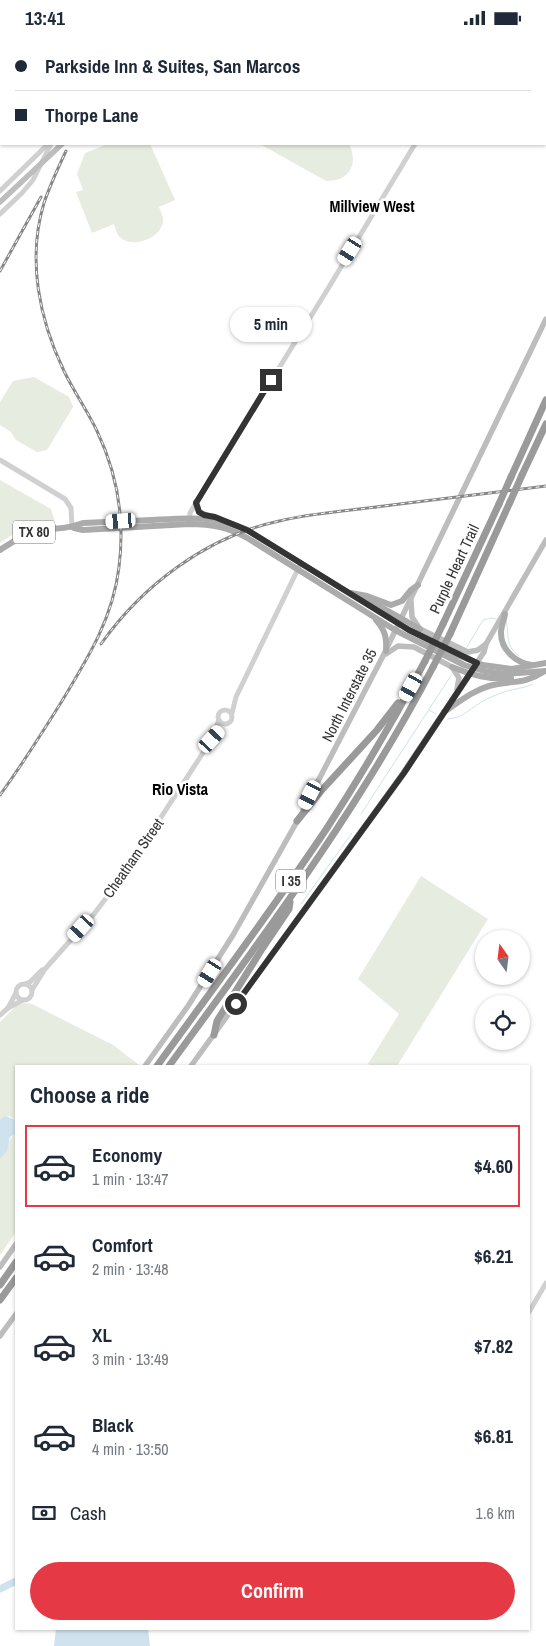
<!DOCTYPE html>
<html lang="en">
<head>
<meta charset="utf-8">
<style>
  :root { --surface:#fff; --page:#f6f6f7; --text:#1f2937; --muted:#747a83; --line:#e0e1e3; --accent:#e63946 }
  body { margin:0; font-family:"Archivo Narrow",sans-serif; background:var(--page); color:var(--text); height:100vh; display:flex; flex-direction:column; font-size:19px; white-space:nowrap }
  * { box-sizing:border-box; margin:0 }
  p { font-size:16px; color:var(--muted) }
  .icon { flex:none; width:28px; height:28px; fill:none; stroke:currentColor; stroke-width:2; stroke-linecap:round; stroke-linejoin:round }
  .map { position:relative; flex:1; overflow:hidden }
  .side { position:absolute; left:15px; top:1030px; width:515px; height:565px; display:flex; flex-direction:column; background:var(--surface); border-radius:0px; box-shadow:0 1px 4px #0004 }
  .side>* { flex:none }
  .banner { position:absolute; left:0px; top:0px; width:546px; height:110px; box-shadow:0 1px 4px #0004; display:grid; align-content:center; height:110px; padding:0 15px; background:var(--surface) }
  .needle { width:32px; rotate:346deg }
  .tools { position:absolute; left:475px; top:895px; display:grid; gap:10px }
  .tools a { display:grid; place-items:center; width:55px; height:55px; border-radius:50%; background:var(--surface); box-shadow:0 1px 4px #0004; font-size:25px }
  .end { position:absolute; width:22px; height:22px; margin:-11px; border:6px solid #333; background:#fff; box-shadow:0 0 0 2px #fff }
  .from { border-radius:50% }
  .bubble { position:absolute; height:35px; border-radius:18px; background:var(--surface); box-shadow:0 1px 4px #0004; font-size:16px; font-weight:700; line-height:35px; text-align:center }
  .car { position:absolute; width:15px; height:30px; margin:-15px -8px; border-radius:6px; box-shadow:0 0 4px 1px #0007; background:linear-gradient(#fff 24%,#345 0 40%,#fff 0 76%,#345 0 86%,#fff 0) }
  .banner b { display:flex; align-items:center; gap:18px; height:48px; font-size:19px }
  .banner b+b { border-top:1px solid var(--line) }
  .banner i { width:12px; height:12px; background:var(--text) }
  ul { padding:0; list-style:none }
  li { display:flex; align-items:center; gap:15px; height:82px; margin:0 10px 8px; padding:0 5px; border:2px solid transparent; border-radius:0px }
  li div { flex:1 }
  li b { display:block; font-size:19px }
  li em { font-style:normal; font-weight:700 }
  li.on { border-color:var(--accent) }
  li>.icon { width:45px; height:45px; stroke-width:1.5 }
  h2 { padding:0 15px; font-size:22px; line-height:60px }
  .pay { display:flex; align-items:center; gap:12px; height:55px; padding:0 15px; font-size:19px }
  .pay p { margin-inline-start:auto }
  .button { display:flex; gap:10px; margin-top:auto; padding:10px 15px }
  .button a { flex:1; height:58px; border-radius:30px; background:var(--accent); color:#fff; font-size:20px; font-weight:700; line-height:58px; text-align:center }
  .status { display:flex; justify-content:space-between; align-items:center; height:35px; padding:0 25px; background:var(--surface); direction:ltr }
  .status svg { height:14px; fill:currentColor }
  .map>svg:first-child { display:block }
  .green { fill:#e6ecdf }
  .water { fill:#cfe2ee }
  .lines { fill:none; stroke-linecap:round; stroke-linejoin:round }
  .stream { stroke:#cfe2ee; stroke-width:1 }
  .river { stroke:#cfe2ee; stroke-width:7 }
  .tertiary { stroke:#d0d0d0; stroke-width:5 }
  .secondary { stroke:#bdbdbd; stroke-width:5.5 }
  .primary { stroke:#ababab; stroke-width:6 }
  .motorway { stroke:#9a9a9a; stroke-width:7 }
  .rail-casing { stroke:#888; stroke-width:3 }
  .rail { stroke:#fff; stroke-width:1; stroke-dasharray:4; stroke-linecap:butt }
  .secondary-bridge { stroke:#bdbdbd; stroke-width:5.5 }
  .motorway-bridge { stroke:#9a9a9a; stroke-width:7 }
  .route { stroke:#333; stroke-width:6 }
  .labels { text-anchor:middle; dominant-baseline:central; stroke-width:5; stroke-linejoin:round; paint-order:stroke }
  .shield { fill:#fff; stroke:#707070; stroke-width:1 }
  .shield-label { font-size:14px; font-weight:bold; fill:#333 }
  .street-label { font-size:15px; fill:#333; stroke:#fff }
  .neighbourhood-label { font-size:16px; font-weight:bold; fill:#000; stroke:#fff }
</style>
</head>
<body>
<div class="status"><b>13:41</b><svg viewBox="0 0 49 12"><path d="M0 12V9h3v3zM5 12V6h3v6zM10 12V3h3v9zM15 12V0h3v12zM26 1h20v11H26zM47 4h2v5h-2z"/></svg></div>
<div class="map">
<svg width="546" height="1611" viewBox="0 0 546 1611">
  <rect width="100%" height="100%" fill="#fff"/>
  <!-- green -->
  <g class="green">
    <path d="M108,109H150L175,165L159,172C160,175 162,180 163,183C165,203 130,216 118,200C116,197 115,192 114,189L92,198L76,157L83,155L77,139L85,118Z"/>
    <path d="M260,109H349C359,130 349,146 326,146Z"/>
    <path d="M34,342L69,362L73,372L47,415L37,417L16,405L11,397L0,390V367L13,346Z"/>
    <path d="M0,445L51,474L55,487C35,489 17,495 0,508Z"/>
    <path d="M421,841L488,884L397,1031H373L368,1029L399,979L358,944Z"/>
    <path d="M24,968L32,969L113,1010L139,1030L16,1031V1085L9,1081L0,1085V987L16,971Z"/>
    <path d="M15,1098H16V1197L0,1220V1124C8,1116 7,1105 15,1098Z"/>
  </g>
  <!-- water -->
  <g class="water">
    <path d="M5,1081L16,1085V1098L10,1102L7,1116L0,1124V1085Z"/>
    <path d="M56,1594H148L150,1611H54Z"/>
  </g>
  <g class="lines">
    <!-- stream -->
    <g class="stream">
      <path d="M506,586C510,600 504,610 519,621"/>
      <path d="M467,612L483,585L491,583L497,584"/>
      <path d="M429,675L436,679"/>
      <path d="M448,684C462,684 473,671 485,665C493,661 502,657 511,655C519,653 525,653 533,649"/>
      <path d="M361,779L452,639"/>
      <path d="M301,869L352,798"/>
    </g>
    <!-- river -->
    <path class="river" d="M0,1554L16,1546"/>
    <!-- tertiary -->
    <g class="tertiary">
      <path d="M111,1L112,0"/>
      <path d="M314,1L315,0"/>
      <path d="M479,1L480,0"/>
      <path d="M0,156L46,111L50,109"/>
      <path d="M0,179L22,158L33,145L51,109"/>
      <path d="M0,425L65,464L71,473L72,492"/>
      <path d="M189,486L190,478L197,466L329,252L415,109"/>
      <circle cx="225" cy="682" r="7"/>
      <path d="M232,678L236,662L299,532"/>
      <path d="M25,949L30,947L42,935"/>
      <circle cx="24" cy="957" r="8"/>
      <path d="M32,955L45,934L94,879L122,842L199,724L212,703L219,685"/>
      <path d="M8,973L23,965"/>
      <path d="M0,980L8,973L16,958"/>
      <path d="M529,1277L546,1248"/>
    </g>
    <!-- secondary -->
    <g class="secondary">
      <path d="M367,1L371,0"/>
      <path d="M411,566L412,582L420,594L468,617L478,615L486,609"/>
      <path d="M386,619L398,611L414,612L452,632L459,643L457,654"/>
      <path d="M303,775L383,621L546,284"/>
      <path d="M145,1031L188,971L233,900L299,783"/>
      <path d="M191,1031L403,738L484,617L486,609L546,505"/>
      <path d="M0,1232L16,1209"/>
      <path d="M0,1301L16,1279"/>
    </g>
    <!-- primary -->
    <g class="primary">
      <path d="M196,467L199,477L208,481"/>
      <path d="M74,493L83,495L189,489C212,489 229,492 249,504L395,595L464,630L484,636L506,639L546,636"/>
      <path d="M0,515C13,506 27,498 43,495C57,493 69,494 83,488C106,487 129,486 152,485C187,483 214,480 247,495L409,595L457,620L483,630L512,634L546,628"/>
      <path d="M351,558L367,561L391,570L402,566L411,555L418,550"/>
      <path d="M363,565L374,568L420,594"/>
      <path d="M505,579C504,585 501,592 501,598C501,615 516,628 532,630"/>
      <path d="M376,585C385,595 387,603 386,616"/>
      <path d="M452,632C472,640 489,645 511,643"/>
      <path d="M444,677C459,667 472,656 489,651C510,645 524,650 543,637"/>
    </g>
    <!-- motorway -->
    <g class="motorway">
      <path d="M522,440L546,389"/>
      <path d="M511,442L546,365"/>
      <path d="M443,589L499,469"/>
      <path d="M450,599L510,467"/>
      <path d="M297,786L321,756L377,695L398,668"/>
      <path d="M214,1000L217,986L262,914L289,874L290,867"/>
      <path d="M157,1031C214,952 273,874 327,793C362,739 395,683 425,626"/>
      <path d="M169,1031C263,902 359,774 433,632"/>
      <path d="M0,1250L16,1227"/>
      <path d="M0,1265L16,1243"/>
    </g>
    <!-- rail casing -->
    <g class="rail-casing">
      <g id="rail">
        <path d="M130,1L131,0"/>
        <path d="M0,236L41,162"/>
        <path d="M101,609C142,551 205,503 275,487C310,478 348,476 384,471C438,464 492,458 546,451"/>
        <path d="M0,760C22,730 42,698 62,666C88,623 113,583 119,532C125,485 117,438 97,396C87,375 74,357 64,336C39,284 27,224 44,168C50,150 58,133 66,116"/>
      </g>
    </g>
    <!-- rail -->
    <use href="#rail" class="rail"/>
    <!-- secondary-bridge -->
    <path class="secondary-bridge" d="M0,167L62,109"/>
    <!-- motorway-bridge -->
    <g class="motorway-bridge">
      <path d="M510,467L522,440"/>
      <path d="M499,469L511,442"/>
      <path d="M425,626L443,589"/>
      <path d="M433,632L450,599"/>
    </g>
  </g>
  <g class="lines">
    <!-- route -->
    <path class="route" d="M236,969L404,738L477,628L409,595L247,495L215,482L204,480L199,477L196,468L271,345"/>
  </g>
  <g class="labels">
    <!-- shield labels -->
    <g class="shield">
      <rect x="13" y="485.5" width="42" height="23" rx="4"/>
      <rect x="276" y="834.5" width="30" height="23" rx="4"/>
    </g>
    <g class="shield-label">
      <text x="34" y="497">TX 80</text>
      <text x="291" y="846">I 35</text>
    </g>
    <!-- street labels -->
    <g class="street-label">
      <text transform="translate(454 534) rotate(-65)">Purple Heart Trail</text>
      <text transform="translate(349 660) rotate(-63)">North Interstate 35</text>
      <text transform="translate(133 823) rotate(-55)">Cheatham Street</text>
    </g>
    <!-- neighbourhood labels -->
    <g class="neighbourhood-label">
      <text x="372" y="171">Millview West</text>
      <text x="180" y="754">Rio Vista</text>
    </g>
  </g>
</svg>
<div class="tools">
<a><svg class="needle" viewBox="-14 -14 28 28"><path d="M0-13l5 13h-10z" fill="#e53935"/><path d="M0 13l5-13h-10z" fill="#747a83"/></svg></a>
<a><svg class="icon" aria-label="locate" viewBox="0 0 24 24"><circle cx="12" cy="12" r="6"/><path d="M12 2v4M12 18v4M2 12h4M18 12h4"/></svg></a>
</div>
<i class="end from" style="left:236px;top:969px"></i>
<i class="end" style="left:271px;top:345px"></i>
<div class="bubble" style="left:230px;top:272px;width:82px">5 min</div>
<i class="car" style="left:350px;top:216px;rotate:212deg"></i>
<i class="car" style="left:121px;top:486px;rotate:266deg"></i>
<i class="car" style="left:411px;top:652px;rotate:209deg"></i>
<i class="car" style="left:212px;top:704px;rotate:42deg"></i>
<i class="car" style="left:310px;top:760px;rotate:207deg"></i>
<i class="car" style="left:81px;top:893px;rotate:222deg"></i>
<i class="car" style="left:210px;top:938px;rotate:212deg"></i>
<div class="banner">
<b><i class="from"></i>Parkside Inn &amp; Suites, San Marcos</b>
<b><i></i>Thorpe Lane</b>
</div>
<section class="side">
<h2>Choose a ride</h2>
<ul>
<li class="on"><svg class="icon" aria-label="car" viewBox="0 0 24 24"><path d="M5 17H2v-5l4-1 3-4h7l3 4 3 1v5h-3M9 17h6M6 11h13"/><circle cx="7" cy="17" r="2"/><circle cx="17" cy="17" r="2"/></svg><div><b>Economy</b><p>1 min · 13:47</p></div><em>$4.60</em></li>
<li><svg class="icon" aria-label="car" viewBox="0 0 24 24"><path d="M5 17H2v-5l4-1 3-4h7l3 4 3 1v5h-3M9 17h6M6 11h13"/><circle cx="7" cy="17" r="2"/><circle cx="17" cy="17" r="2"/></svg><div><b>Comfort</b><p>2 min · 13:48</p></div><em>$6.21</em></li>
<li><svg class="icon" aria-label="car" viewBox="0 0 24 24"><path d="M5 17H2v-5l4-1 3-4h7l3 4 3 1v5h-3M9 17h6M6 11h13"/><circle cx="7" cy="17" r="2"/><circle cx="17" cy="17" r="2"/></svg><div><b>XL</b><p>3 min · 13:49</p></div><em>$7.82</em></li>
<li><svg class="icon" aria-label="car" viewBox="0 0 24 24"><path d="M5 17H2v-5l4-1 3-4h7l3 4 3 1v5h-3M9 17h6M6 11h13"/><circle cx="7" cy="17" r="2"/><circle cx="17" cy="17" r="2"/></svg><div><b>Black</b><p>4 min · 13:50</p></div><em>$6.81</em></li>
</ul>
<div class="pay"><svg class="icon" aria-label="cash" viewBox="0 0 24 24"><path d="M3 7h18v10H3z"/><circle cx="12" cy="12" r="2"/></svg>Cash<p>1.6 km</p></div>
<div class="button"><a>Confirm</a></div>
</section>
</div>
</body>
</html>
